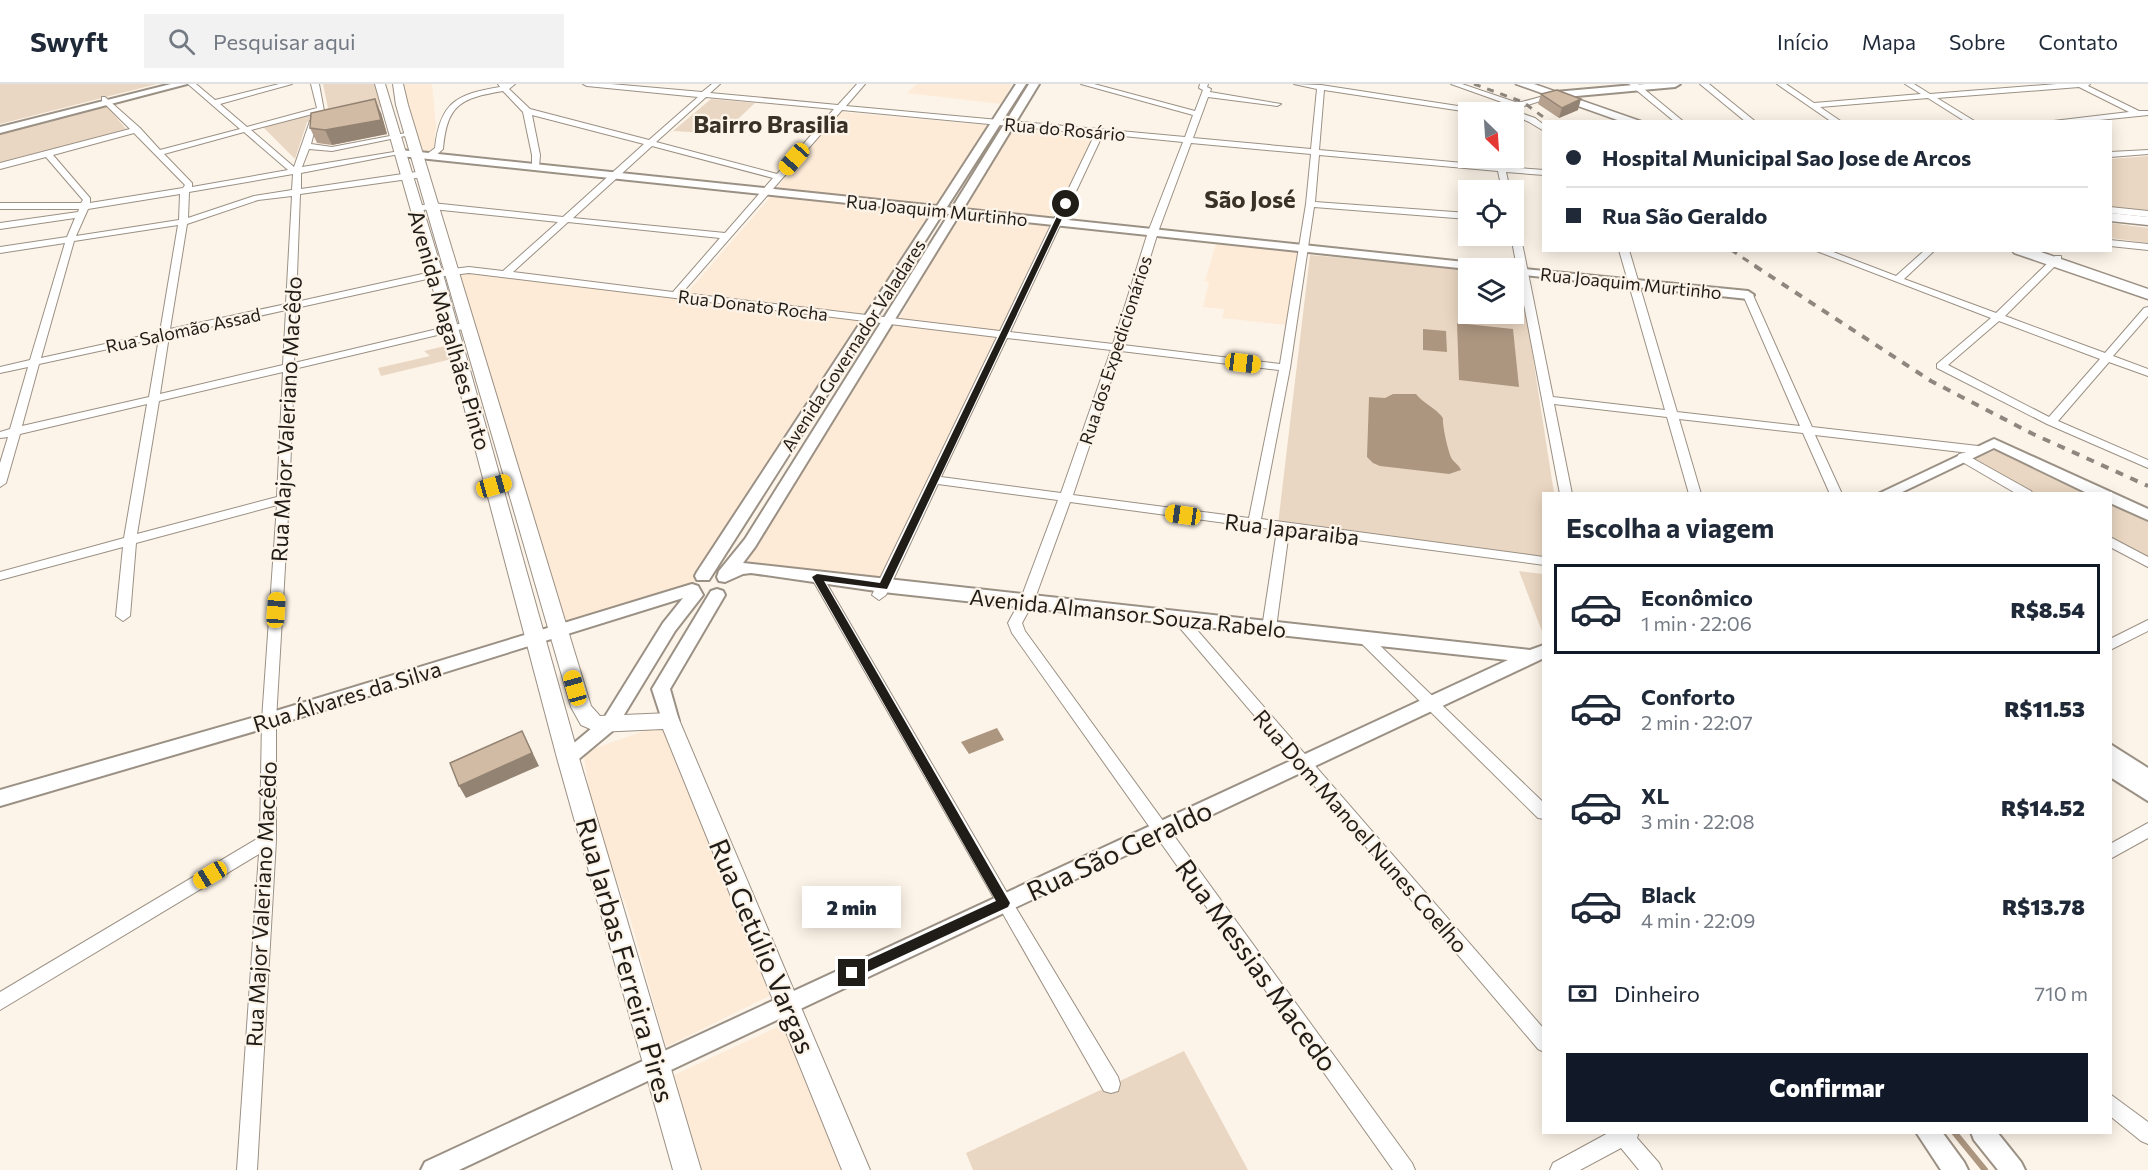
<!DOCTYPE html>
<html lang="pt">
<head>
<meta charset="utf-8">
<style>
  :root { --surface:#fff; --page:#f2f2f3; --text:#1f2937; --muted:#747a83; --line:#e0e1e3; --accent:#111827 }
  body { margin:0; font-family:Commissioner,sans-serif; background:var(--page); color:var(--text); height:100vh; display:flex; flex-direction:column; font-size:22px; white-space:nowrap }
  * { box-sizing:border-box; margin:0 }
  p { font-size:20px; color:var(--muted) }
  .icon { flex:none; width:33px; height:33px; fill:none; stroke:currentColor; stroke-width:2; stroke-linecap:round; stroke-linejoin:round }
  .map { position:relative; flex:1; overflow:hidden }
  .panel { position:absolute; left:1542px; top:408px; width:570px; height:642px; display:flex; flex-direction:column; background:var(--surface); border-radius:0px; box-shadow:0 3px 15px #0003 }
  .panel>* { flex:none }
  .top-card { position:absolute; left:1542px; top:36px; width:570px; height:132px; border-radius:0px; box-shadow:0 3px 15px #0003; display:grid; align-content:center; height:132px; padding:0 24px; background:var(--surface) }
  .needle { width:39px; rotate:155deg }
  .tools { position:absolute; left:1458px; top:18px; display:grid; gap:12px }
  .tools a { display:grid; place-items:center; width:66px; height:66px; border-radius:0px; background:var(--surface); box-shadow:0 3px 15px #0003; font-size:30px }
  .end { position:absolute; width:27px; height:27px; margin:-14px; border:8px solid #201c17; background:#fff; box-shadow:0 0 0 3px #fff }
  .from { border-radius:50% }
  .bubble { position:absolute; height:42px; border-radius:0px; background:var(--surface); box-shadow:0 3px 15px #0003; font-size:20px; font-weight:800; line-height:42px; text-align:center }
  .car { position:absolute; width:18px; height:36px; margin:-18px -9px; border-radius:8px; box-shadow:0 0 4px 2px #0007; background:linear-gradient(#f5c518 24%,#345 0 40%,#f5c518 0 76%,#345 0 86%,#f5c518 0) }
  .top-card b { display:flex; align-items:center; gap:21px; height:57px; font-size:22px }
  .top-card b+b { border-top:2px solid var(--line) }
  .top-card i { width:15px; height:15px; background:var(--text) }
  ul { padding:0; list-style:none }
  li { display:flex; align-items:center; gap:18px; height:90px; margin:0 12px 9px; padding:0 12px; border:3px solid transparent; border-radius:0px }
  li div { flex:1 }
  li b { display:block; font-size:22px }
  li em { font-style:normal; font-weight:800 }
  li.active { border-color:var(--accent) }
  li>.icon { width:54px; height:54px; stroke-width:1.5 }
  h2 { padding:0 24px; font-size:27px; line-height:72px }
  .pay { display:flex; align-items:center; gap:15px; height:66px; padding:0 24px; font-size:22px }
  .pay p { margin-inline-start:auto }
  .cta { display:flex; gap:12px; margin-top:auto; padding:12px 24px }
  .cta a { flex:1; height:69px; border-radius:0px; background:var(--accent); color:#fff; font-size:24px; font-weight:800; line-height:69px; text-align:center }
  header { display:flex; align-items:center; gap:36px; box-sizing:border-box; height:84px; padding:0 30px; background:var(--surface); border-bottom:2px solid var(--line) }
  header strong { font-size:28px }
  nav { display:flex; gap:33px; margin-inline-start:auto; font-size:21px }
  .search { width:420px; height:54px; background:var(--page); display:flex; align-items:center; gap:15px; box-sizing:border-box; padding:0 21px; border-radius:0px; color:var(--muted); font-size:22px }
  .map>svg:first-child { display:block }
  .built { fill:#fdebd8 }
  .green { fill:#ead7c3 }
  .water { fill:#ac9680 }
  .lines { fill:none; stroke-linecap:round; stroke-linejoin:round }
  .stream { stroke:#ac9680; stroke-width:6 }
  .minor-casing { stroke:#9b9084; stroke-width:2 }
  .tertiary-casing { stroke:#9b9084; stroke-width:4 }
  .secondary-casing { stroke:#9b9084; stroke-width:2 }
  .primary-casing { stroke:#9b9084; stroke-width:3 }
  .minor { fill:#fff; fill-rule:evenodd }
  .tertiary { fill:#fff; fill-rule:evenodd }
  .secondary { fill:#fff; fill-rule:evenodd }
  .primary { fill:#fff; fill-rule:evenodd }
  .rail-far1 { stroke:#8e877f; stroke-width:3; stroke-dasharray:7 7; stroke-linecap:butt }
  .rail { stroke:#8e877f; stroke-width:4; stroke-dasharray:8 8; stroke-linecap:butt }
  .wall { fill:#b5a18d }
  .shaded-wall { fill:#938373 }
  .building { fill:#d2bba4; stroke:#938373; stroke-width:1.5 }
  .route { fill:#201c17 }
  .labels { text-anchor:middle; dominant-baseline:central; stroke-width:4.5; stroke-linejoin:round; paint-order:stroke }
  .far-street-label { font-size:18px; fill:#201c17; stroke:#fdf4e9 }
  .street-label { font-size:22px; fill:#201c17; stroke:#fdf4e9 }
  .far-district-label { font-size:24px; font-weight:bold; fill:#393026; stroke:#fdf4e9 }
  .near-street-label { font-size:27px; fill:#201c17; stroke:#fdf4e9 }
</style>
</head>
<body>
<header>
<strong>Swyft</strong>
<div class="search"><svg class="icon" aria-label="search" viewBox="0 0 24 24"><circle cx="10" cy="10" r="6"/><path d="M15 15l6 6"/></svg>Pesquisar aqui</div>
<nav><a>Início</a><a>Mapa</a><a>Sobre</a><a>Contato</a></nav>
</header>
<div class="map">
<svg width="2148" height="1086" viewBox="0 0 2148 1086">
  <rect width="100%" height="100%" fill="#fdf4e9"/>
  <!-- built -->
  <g class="built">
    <path d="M402,0H432L436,41L434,65L429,69H421Z"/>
    <path d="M917,0H1012L1001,20L907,9Z"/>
    <path d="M840,28L987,41L936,122L774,107Z"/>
    <path d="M1011,42L1095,50L1055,135L963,126Z"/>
    <path d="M772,111L934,129L867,232L686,210Z"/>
    <path d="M958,132L1050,142L1000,248L899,235Z"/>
    <path d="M1216,160L1299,168L1286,241L1222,234L1224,225L1203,223L1209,198L1205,197Z"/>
    <path d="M464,189L505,193L862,237L692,503L566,543L458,191Z"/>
    <path d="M892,240L999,253L878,500L745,480Z"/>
    <path d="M661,641L771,911L666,963L631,837L591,720L584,673L587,667Z"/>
    <path d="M788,938L848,1086H702L674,991Z"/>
  </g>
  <!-- green -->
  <g class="green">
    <path d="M0,0H157L0,40Z"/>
    <path d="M323,0H377L382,23L307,38L295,75L263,43L328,24Z"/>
    <path d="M711,15L755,19L722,50L673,47Z"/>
    <path d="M106,21L126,45L0,79V48Z"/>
    <path d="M2148,72V127L2111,124V75Z"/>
    <path d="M2111,139L2148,144V159L2111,154Z"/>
    <path d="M1310,171L1468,185V230H1514V189L1520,190L1554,409L1544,410L1543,473L1278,440Z"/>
    <path d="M453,260L456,274L381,292L378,284L430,272L424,267Z"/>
    <path d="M1996,366L2088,409H2031L1971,376Z"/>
    <path d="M2110,420L2148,438V476L2111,455Z"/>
    <path d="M1519,487L1543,490V550Z"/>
    <path d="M1184,967L1248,1086H973L966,1069Z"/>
  </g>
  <!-- water -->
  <g class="water">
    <path d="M1457,239L1513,245L1519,303L1459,296Z"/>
    <path d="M1423,245L1446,247L1447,268L1423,266Z"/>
    <path d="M1393,310H1416C1423,319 1436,324 1443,334C1442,340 1448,368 1452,375C1455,379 1459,381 1461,386L1449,390L1380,382L1373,379L1367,373L1369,313L1385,314Z"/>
    <path d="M997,644L1004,656L969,670L961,658Z"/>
  </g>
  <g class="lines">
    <!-- stream -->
    <path class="stream" d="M1954,1048L1985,1086"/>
    <!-- minor casing -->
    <g class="minor-casing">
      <g id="minor">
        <path d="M188,0H196L215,16L279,0H292L220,20L247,43L317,24L311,0H319L324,27L251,46L294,83L310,37L324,35L328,37L316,41L311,60L332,63L411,48L415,50L332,67L309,65L302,83L400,67L404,69L301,89V105L423,87L427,90L423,93L300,110L296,218L436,187L469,183L503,187L558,138L432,125L414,127V123L432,119L563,133L644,60L532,31L540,71L539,83L532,85V71L523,28L503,7C461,14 447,20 443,65L433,74H427V70L435,64C440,18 457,10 500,3L498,0H515L509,5L530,25L649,56L698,13L587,2L583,0H611L702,8L712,0H720L710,9L838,21L857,0H865L846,22L1185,53L1193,31L1081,0H1094L1195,27L1203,6L1199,4L1200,0H1208L1207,3L1211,5L1210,8L1281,20L1277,22L1208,13L1193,54L1311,65L1317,5L1294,0L1321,1L1484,26L1485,28H1469L1324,6L1319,66L1497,82L1495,74H1503L1505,83L1544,86V91L1506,88L1510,106H1502L1498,87L1319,71L1315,118L1468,129V135L1314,123L1290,284L1261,435L1544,473V481L1289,447L1276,544L1269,549L1262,544L1277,446L1070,418L1034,517L1022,539L1025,547L1412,1079L1415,1086H1393L1012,549L1008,539L1020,517L1058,416L938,400L886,511L879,516L872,511L997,253L469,189L436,193L296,224L294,279L467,238L472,241L467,244L294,285L289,415L276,636V756L257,1086H237L259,770L0,926V908L260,753L262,636L277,421L136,459L130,532L123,537L116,532L123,463L0,496V488L124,454L147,320L20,350L6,399L0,403V379L8,353L0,354V348L10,345L28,283L0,289V283L30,276L65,159L0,169V163L67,153L75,134L0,145V139L78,128L79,125H0V119H81L83,116L46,73L0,85V79L130,45L102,17V13H105L140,44L160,66L240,45ZM706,13L834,25L777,90L656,58ZM842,26L1095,50L1000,247L682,209ZM244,48L288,86L192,103V99L164,70ZM134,49L185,101L183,104L90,119V114L53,71ZM1103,50L1183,58L1148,148L1113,260L1010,248ZM1191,59L1311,70L1306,120L1280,280L1123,261L1158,148ZM652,62L773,94L725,149L573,134ZM293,90L292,106L254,112L188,134L189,108ZM180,110L179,136L76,152L88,125ZM292,112L286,220L170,245L187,140L258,116ZM568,138L720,154L673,208L513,188ZM178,141L160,248L41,274L74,157ZM286,226L283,281L160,310L169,252ZM159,254L149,313L22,342L39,280ZM1007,254L1111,266L1061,409L941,393ZM1121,267L1279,286L1249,434L1073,411ZM283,288L277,413L137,450L159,317Z"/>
        <path d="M1451,0H1462L1518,19L1555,9L1559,11L1512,26L1535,34L1544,41V47L1529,38L1514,31V28H1491L1510,21Z"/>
        <path d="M1629,0H1638L1684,38H1675Z"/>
        <path d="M1700,0H1709L1756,38H1746Z"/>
        <path d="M1777,0H1786L1814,19L1921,10L1905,0H1914L1930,10L2057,0H2090L2088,2L2139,27H2148V31L2080,38H2045L2129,28L2079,3L1937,14L1976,38H1966L1928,14L1820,23L1842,38H1832Z"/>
        <path d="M2148,66V70L2110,73V68Z"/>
        <path d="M2110,123L2148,127V133L2110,129Z"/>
        <path d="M1514,141L1519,144L1553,313L1665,326L1619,166H1629L1677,328L1800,342L1743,211L1748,208L1753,211L1812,343L1978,362L1984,366L1978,370L1815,351L1842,410H1830L1803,349L1679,335L1701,410H1689L1667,333L1554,320L1572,410H1560L1511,152H1514Z"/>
        <path d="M2110,156L2148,160V166L2110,162Z"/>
        <path d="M1814,166H1828L1896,192L1925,166H1935L1904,195L1996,229L2055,172H2061V176L2005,232L2105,269L2144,224L2148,223V232L2113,272L2148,285V292L2109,278L2058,337L2148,376V384L2047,340L1937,284V280L1991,234ZM1999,237L2100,275L2049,333L1948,281Z"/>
        <path d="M1963,369L2031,407L2033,410H2017L1959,376L1957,373L1959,370Z"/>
        <path d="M2110,453L2148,473V483L2110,463Z"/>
        <path d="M817,489L823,493L1010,814L1118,993L1120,1000L1118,1007L1111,1009L1104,1007L811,493Z"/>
        <path d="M1179,529L1184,531L1544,945V968L1538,965L1174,537L1172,534Z"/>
        <path d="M2148,536V547L2110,566V555Z"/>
        <path d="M1364,549L1369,551L1544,719V735L1538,734L1359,557L1357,554L1359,551Z"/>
        <path d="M2148,739V754L2110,775V760Z"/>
        <path d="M2110,1010L2148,1038V1060L2141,1057L2110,1032Z"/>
        <path d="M1610,1048H1639L1637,1054L1659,1079L1662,1086H1639L1621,1064L1580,1086H1550L1553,1079Z"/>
      </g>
    </g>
    <!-- tertiary casing -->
    <g class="tertiary-casing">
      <g id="tertiary">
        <path d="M171,0H187L0,49V43Z"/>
        <path d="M1016,0H1026L947,123L952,124L1029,0H1039L963,125L1493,181L1499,184L1468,185L959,131L755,463L743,479L1530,566L1544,561V574L459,1086H421L425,1078L1508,576L883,508L751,489L743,490L725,498L719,497L717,493L719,487L745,455L949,130L943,129L709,496H697L695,492L697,488L933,128L400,72L395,69L400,66L937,122Z"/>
        <path d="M1645,0H1680L1675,3L1555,14L1550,11L1555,8Z"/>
        <path d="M1510,184H1514L1748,207L1754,211L1748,215L1514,190V184Z"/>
        <path d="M1994,355L2148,425V436L2110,419V410H2089L1994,364L1898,410H1878Z"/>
        <path d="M692,500L698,502L703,511L675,547L616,644L574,679L568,681L562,679L559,674L562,669L604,634L663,539L683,514L269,643L0,722V706L269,629Z"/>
        <path d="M717,505L723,507L725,511L670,605L679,637L676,642L670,644L664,642L652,605L711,507Z"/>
        <path d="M2110,660L2148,684V717L2110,693Z"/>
        <path d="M1916,1048H1942L1964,1078L1968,1086H1941Z"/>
        <path d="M1971,1048H1997L2021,1078L2025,1086H1998L1974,1056Z"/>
      </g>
    </g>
    <!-- secondary casing -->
    <g class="secondary-casing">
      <g id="secondary">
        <path d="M375,0H385L443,190L579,674L701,1086H673L557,674L429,190Z"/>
        <path d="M393,0H403L408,21L591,622L600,632L670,629L677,631L870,1086H842L663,645L597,648L581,641L571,623L396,21Z"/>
      </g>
    </g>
    <!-- primary casing -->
    <g class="primary-casing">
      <g id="primary">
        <path d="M1516,0H1534L1643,38H1623Z"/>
        <path d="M2110,129L2148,133V141L2110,137Z"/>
        <path d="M2012,166H2035L2148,205V215L2014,169Z"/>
      </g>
    </g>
    <!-- minor -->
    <use href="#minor" class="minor"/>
    <!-- tertiary -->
    <use href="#tertiary" class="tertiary"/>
    <!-- secondary -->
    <use href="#secondary" class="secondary"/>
    <!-- primary -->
    <use href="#primary" class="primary"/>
    <!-- rail-far1 -->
    <g class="rail-far1">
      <path d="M1474,0L1523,18L1550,38"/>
      <path d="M1731,166L1757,183"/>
    </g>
    <!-- rail -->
    <path class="rail" d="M1755,182L1931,297L2033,350L2148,402"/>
  </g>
  <!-- wall -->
  <g class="wall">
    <path d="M1541,10L1578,26L1559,34L1538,20Z"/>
    <path d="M381,29L387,50L332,61L317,59L310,44Z"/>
  </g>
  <!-- shaded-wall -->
  <g class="shaded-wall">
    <path d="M375,15L381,29L387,50L332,61L325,46Z"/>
    <path d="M1581,15L1578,26L1559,34L1562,24Z"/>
    <path d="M522,647L539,682L466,714L459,702Z"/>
  </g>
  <!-- building -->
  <g class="building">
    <path d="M1557,6L1581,15L1562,24L1541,10Z"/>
    <path d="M375,15L381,36L325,46L310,44L311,29Z"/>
    <path d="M522,647L532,669L459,702L450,679Z"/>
  </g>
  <!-- route -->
  <path class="route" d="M1066,119L1069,120L887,505L824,497L1010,819L1008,823L852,895L846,889L848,885L996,817L812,493L817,490L880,499L1063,120Z"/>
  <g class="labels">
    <!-- far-street labels -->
    <g class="far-street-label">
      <text transform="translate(1065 45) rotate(5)">Rua do Rosário</text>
      <text transform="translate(937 126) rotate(6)">Rua Joaquim Murtinho</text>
      <text transform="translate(1631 199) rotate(6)">Rua Joaquim Murtinho</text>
      <text transform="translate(753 221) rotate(7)">Rua Donato Rocha</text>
      <text transform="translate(183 246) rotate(-12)">Rua Salomão Assad</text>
      <text transform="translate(853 261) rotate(-57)">Avenida Governador Valadares</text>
      <text transform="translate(1115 266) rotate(-72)">Rua dos Expedicionários</text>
    </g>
    <!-- street labels -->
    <g class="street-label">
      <text transform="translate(450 246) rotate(74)">Avenida Magalhães Pinto</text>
      <text transform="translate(286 335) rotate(-87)">Rua Major Valeriano Macêdo</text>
      <text transform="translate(1292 445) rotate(7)">Rua Japaraiba</text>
      <text transform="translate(1128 529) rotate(6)">Avenida Almansor Souza Rabelo</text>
      <text transform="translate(347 612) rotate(-17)">Rua Álvares da Silva</text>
      <text transform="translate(1361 747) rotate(49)">Rua Dom Manoel Nunes Coelho</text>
      <text transform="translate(261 820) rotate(-87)">Rua Major Valeriano Macêdo</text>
    </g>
    <!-- far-district labels -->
    <g class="far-district-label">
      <text x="771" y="39">Bairro Brasilia</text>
      <text x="1250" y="114">São José</text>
    </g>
    <!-- near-street labels -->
    <g class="near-street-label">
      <text transform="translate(1119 766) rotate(-25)">Rua São Geraldo</text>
      <text transform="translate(763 862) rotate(67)">Rua Getúlio Vargas</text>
      <text transform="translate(626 876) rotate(74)">Rua Jarbas Ferreira Pires</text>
      <text transform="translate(1257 881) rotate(54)">Rua Messias Macedo</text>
    </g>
  </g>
</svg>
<div class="tools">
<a><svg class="needle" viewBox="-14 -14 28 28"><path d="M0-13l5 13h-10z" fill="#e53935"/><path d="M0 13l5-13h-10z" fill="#747a83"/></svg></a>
<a><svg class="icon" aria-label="locate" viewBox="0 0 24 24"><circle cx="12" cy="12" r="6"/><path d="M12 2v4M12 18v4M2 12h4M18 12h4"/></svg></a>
<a><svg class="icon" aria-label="layers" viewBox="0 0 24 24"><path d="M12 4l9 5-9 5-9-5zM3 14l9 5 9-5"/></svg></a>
</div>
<i class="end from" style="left:1066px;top:120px"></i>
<i class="end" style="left:852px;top:889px"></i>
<div class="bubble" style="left:802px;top:802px;width:99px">2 min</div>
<i class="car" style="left:794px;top:75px;rotate:221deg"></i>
<i class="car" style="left:1243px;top:279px;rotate:97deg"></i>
<i class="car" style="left:494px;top:402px;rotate:74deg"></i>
<i class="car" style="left:1183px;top:431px;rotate:278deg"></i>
<i class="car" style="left:276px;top:526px;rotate:4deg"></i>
<i class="car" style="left:575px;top:604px;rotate:344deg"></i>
<i class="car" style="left:210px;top:791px;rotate:239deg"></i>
<div class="top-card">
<b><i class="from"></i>Hospital Municipal Sao Jose de Arcos</b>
<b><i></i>Rua São Geraldo</b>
</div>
<section class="panel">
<h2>Escolha a viagem</h2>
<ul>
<li class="active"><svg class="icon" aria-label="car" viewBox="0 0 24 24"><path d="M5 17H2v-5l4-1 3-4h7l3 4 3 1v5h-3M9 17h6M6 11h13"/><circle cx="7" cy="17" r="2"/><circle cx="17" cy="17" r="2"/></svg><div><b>Econômico</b><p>1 min · 22:06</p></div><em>R$8.54</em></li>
<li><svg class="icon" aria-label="car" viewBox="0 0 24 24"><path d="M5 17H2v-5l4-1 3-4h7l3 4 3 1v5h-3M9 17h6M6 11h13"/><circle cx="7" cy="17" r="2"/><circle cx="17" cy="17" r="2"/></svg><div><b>Conforto</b><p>2 min · 22:07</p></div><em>R$11.53</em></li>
<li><svg class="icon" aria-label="car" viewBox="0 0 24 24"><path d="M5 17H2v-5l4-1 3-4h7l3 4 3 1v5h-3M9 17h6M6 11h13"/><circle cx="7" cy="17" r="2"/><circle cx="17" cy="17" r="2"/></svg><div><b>XL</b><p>3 min · 22:08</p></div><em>R$14.52</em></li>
<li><svg class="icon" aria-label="car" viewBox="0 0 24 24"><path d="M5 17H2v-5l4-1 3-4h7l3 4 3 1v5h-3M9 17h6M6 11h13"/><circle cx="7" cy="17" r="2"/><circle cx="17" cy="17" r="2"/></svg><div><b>Black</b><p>4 min · 22:09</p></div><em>R$13.78</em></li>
</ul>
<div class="pay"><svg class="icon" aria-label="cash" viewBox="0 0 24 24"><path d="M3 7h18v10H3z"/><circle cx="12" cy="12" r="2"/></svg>Dinheiro<p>710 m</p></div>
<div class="cta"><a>Confirmar</a></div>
</section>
</div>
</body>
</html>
